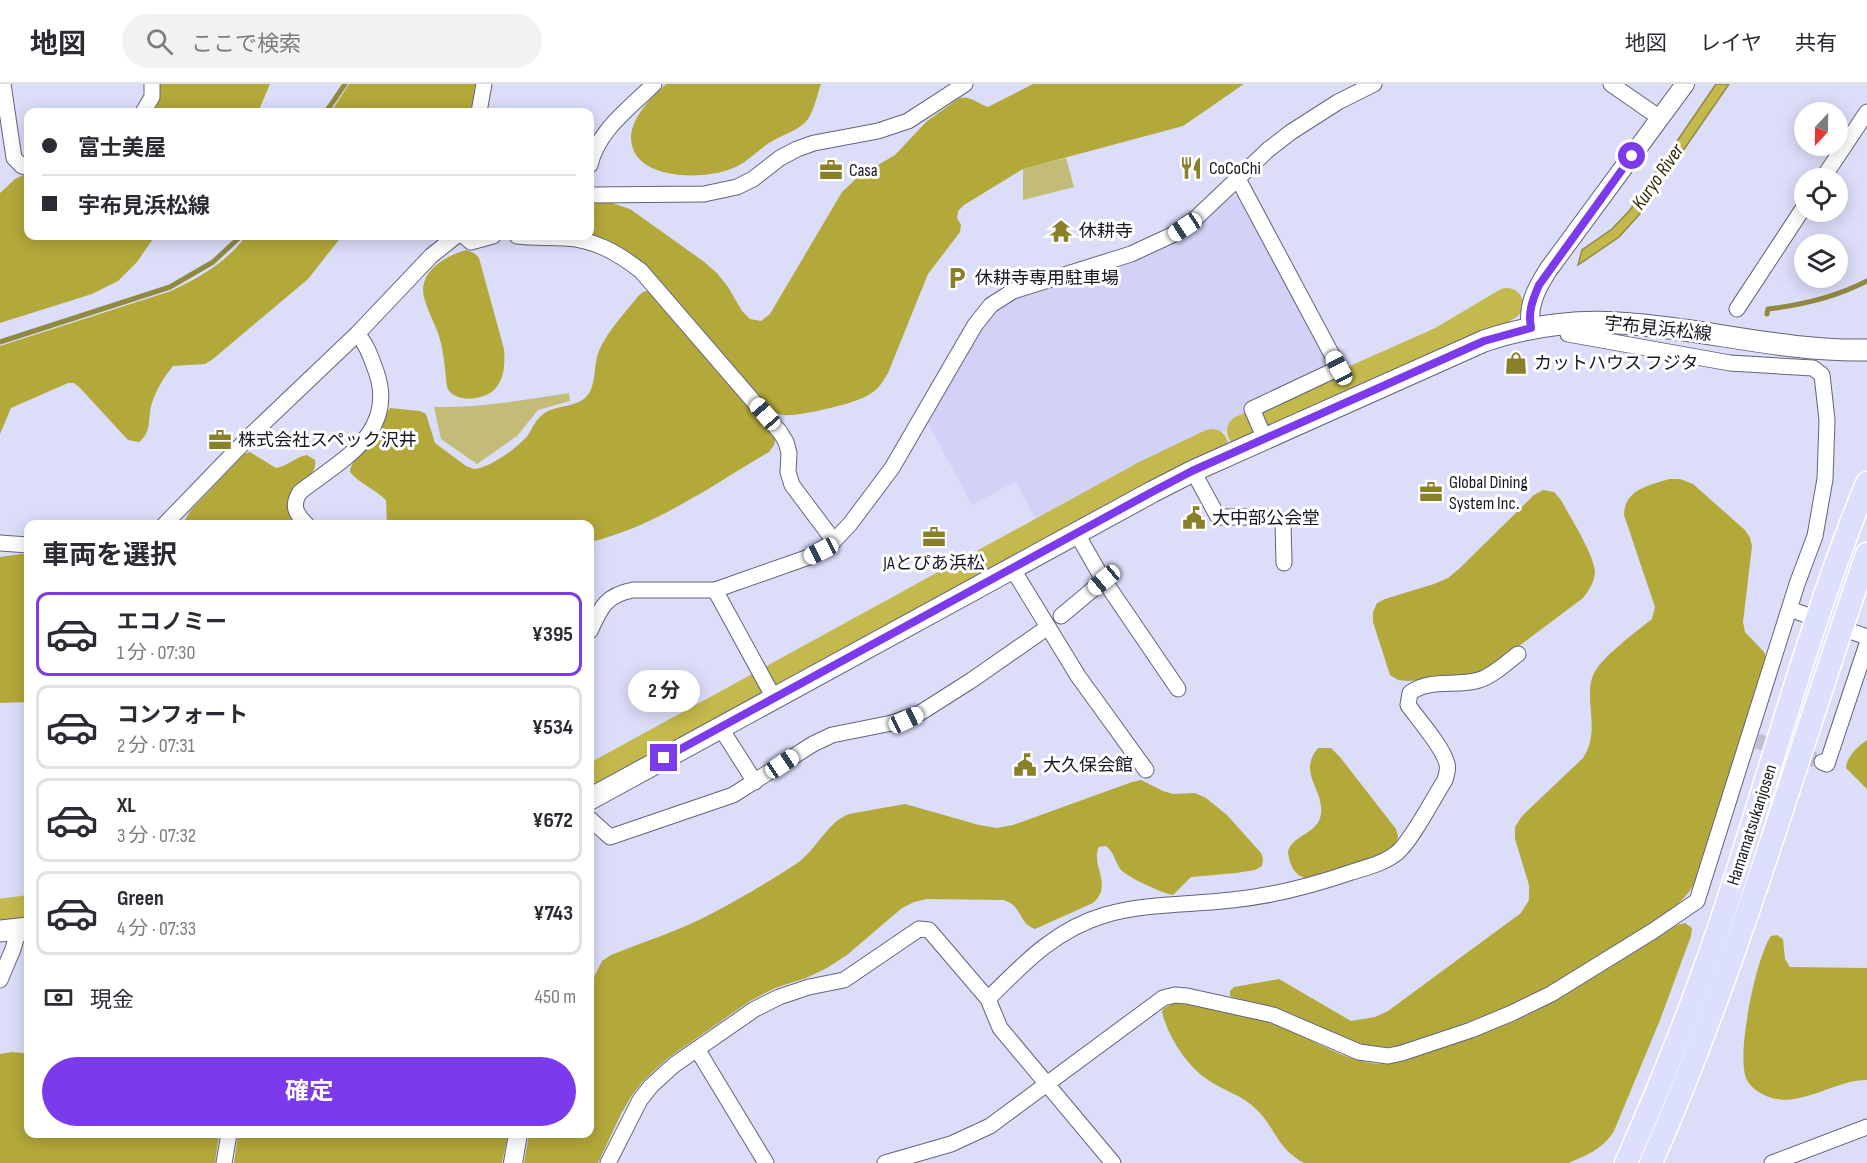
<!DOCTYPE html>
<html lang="ja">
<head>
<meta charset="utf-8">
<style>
  :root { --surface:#fff; --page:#f2f2f3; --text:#2b2b33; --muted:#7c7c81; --line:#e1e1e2; --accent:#7c3aed }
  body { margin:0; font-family:"Sofia Sans Condensed","Noto Sans JP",sans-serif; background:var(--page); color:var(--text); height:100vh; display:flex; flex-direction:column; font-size:22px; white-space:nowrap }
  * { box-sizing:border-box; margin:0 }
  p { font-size:20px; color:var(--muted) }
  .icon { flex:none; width:33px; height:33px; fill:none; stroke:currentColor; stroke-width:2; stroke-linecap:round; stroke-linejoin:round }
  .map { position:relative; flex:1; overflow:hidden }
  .details { position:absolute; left:24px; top:436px; width:570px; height:618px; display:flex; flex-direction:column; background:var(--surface); border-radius:12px; box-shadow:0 3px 15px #0003 }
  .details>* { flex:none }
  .hud { position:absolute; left:24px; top:24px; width:570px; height:132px; border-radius:12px; box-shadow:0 3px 15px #0003; display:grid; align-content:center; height:132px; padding:0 18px; background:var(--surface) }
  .needle { width:39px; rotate:202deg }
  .tools { position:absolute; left:1794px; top:18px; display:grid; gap:12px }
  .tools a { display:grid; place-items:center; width:54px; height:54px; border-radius:50%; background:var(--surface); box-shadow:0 3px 15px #0003; font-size:30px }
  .end { position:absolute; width:27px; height:27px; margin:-14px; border:8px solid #7c3aed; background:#fff; box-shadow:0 0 0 3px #fff }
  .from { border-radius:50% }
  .bubble { position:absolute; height:42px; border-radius:21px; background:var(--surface); box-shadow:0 3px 15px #0003; font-size:20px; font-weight:700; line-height:42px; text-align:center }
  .car { position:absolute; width:18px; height:36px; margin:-18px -9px; border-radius:8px; box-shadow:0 0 4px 2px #0007; background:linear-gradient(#fff 24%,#345 0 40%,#fff 0 76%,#345 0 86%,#fff 0) }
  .hud b { display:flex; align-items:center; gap:21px; height:57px; font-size:22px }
  .hud b+b { border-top:2px solid var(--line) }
  .hud i { width:15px; height:15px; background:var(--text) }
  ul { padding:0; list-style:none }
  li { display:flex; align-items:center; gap:18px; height:84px; margin:0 12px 9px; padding:0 6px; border:3px solid var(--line); border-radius:12px }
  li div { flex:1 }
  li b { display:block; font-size:22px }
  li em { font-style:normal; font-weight:700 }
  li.current { border-color:var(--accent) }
  li>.icon { width:54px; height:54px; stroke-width:1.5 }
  h2 { padding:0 18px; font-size:27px; line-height:72px }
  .pay { display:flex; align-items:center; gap:15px; height:66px; padding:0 18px; font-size:22px }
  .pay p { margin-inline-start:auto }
  .primary-button { display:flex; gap:12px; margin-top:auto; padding:12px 18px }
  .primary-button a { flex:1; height:69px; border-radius:36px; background:var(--accent); color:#fff; font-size:24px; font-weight:700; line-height:69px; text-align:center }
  header { display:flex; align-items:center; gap:36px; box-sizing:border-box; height:84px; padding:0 30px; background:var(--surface); border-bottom:2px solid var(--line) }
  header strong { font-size:28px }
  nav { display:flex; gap:33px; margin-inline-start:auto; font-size:21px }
  .search { width:420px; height:54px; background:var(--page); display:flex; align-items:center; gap:15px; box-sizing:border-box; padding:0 21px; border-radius:33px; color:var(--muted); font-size:22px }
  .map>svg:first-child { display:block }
  .built { fill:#d1d2f5 }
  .green { fill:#c2bc77 }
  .forest { fill:#b3a83a }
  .water { fill:#c4b94d; stroke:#908940; stroke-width:1.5 }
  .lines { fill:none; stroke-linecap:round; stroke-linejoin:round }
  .stream { stroke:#908940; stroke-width:5 }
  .river { stroke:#c4b94d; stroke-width:32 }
  .minor-tunnel { stroke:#bebfd9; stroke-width:15; stroke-dasharray:15 8; stroke-linecap:butt }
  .minor-casing { stroke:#63637c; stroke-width:17 }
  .tertiary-casing { stroke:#63637c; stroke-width:20 }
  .secondary-casing { stroke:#63637c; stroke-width:23 }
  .primary-casing { stroke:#fff; stroke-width:25 }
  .minor { stroke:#fff; stroke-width:15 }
  .tertiary { stroke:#fff; stroke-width:18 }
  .secondary { stroke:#fff; stroke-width:21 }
  .primary { stroke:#dddffe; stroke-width:22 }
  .route { stroke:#7c3aed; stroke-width:8 }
  .labels { text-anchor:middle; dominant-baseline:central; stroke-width:6; stroke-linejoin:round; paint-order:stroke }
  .poi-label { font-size:18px; fill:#171821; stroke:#fff; text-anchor:start }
  .street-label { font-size:18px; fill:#171821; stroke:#fff }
  .water-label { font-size:20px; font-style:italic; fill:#302b00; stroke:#fff }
</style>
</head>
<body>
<header>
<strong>地図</strong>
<div class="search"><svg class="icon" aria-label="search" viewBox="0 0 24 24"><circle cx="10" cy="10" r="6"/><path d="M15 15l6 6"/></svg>ここで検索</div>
<nav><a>地図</a><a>レイヤ</a><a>共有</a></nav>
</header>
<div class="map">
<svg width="1867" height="1079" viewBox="0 0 1867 1079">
  <rect width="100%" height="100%" fill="#dcddf9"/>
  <!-- built -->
  <path class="built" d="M1230,111L1241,113L1330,278L1328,283L1251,335L1170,372L1040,443L1016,397L972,421L927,337L980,244L996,226L1016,213L1133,176L1162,164L1175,157Z"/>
  <!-- green -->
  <g class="green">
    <path d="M1066,74L1074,103L1023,116V85Z"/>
    <path d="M569,309L570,317L538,326L517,352L477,380L441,355L434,323C479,324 525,316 569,309Z"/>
  </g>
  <!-- forest -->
  <g class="forest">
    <path d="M159,0H270L258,28H152L158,14Z"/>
    <path d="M349,0H476L472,22L468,28H331Z"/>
    <path d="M666,0H821C817,11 815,24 808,35C799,47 781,51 769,59C756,68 746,79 731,85C703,96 631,97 631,53C632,32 652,13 666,0Z"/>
    <path d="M1033,0H1244L1183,42L1023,85L964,121L958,127L957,134L961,141L960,148L928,190L888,289C883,297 879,305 870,310C859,319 797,333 783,331C779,330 774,328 770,326L644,184L590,152V119H612L630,125L703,177L717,189L728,203L742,227L750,235L761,237L770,230L842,108L859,92L895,71L927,37L958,15C968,10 978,20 988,23Z"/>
    <path d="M28,89V152H155L137,178L118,197L92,210L0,239V109L15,95Z"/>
    <path d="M246,152H342L308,195L213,275L205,280L173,282C164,293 156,306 152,319C147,334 153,347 139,358L128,356L80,304L74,299H68L11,324L0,350V262L171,207C199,194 228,177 246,152Z"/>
    <path d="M466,166L474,169L479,174L504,265C505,279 505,295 494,306C482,317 453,319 447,303C445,286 444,268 439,252C435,239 427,226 424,213C418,187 446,172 466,166Z"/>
    <path d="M645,207L651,208L776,353L774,361L769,368C712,401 655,443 590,458V441H387L386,416C375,405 360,400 350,388C352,372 367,366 376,354C382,345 383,333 390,324L420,327L426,330L435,359L466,382L474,385C488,385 519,363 528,351C532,345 535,337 541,332C553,320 575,325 587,312C597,300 593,281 599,267C607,247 626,228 639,211Z"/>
    <path d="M250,368L276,384C288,382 295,373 307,371L315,376C320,402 264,407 298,441H182L191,426L244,370Z"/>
    <path d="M1669,395H1680L1693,400L1745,446L1750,454L1752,462L1743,538L1745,548L1765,569V577L1694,800C1680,825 1651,840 1627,854C1588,878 1549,904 1508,923C1472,938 1436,949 1400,962C1355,969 1317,938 1276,924C1261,919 1245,918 1230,912V907L1234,903L1279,895L1351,937L1375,933L1388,927L1521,829L1529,816V801L1515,755V743L1522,732L1583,674C1602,646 1582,614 1594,589C1603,572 1636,548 1652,535L1655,523L1624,431C1625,405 1648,402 1669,395Z"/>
    <path d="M1543,406L1554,408L1561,416C1570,433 1595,472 1595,489C1594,499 1589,506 1583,514L1487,586L1474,592L1408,597L1398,596L1390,591L1373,538V528L1377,519L1385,515L1434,500L1448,494L1460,484L1534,411Z"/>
    <path d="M21,470H28V618L0,619V473Z"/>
    <path d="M1867,656V705L1846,684C1847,672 1857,663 1867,656Z"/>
    <path d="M1318,664H1331L1340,673L1396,745L1398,752L1397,758L1386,770L1309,795C1295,793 1289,781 1288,767C1294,750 1318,750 1321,730C1324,704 1297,690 1318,664Z"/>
    <path d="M1141,696L1163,707L1173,710L1195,709L1206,714L1227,731L1261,769L1263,775L1262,782L1255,786L1236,789L1191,793L1173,811C1162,809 1129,794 1121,786C1115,778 1114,768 1106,762L1099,763C1090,781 1114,801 1093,819L1035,845C1018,840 1023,821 1003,816L927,815L914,818L902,824L847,871L827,884L806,894L775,904L750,917L668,974L644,996L632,1011L621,1030L598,1079H524L529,1050H590V901L602,877L611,871C643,858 678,847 709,831C738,816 768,798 796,780C816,767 826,739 849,730L905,720L979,741L997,744L1013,741L1132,698Z"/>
    <path d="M1685,839L1692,844L1691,852L1660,936L1614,1047C1602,1066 1588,1070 1569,1079H1304C1276,1064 1276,1044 1256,1025C1242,1011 1224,1007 1208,996C1187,982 1168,953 1162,928L1164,924L1175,919C1202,922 1244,930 1270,939C1303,949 1339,975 1372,979C1383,981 1393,979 1404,977L1515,937L1555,917L1677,841Z"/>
    <path d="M1777,851L1783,855L1785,875L1790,883L1867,884V996C1837,996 1806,1020 1777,1015C1767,1014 1751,1005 1747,996C1735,974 1756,873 1771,852Z"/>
    <path d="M12,968L23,969L28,972V1050H219L215,1079H0V970Z"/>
    <path d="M238,1050H508L502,1079H234Z"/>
  </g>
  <!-- water -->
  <path class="water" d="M1716,0H1729L1638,132L1619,153L1578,181L1582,166L1612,145L1630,126Z"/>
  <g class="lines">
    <!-- stream -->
    <g class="stream">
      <path d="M326,28L345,0"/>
      <path d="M1767,230L1768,225C1803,221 1836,213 1867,197"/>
      <path d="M0,258L170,203L213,178L241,152"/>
    </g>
    <!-- river -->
    <g class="river">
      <path d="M1243,347L1443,258L1507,220"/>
      <path d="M590,697L1145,393L1212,361"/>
      <path d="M0,831L28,827"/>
    </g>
    <!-- minor-tunnel -->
    <path class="minor-tunnel" d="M1757,657L1822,678"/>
    <!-- minor casing -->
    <g class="minor-casing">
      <g id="minor">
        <path d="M3,0L14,74L22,82L28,83"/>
        <path d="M1611,0L1660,34"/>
        <path d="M143,28L152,13V0"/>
        <path d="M479,28L484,0"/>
        <path d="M590,81C598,46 630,24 654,0"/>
        <path d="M1823,94L1867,28"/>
        <path d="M1238,95L1339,284L1252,325L1265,355"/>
        <path d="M590,111L704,110L737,103L753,95L780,74L797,65L814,59L878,47L908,37L965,0"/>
        <path d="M464,152L471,158L493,152"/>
        <path d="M517,152C533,154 548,153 564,154C594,155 618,169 641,187L780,348L786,358L789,369L788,388L792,401L834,457"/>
        <path d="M1737,225L1804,123"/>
        <path d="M1193,387L1218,433H1276L1283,437L1284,479"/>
        <path d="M164,441L252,350L357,250L431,172L456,152"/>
        <path d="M307,441C296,430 291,422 300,408C341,376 398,349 376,287C371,274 367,260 357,250"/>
        <path d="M1077,450L1101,492L1178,605"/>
        <path d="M0,459L28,461"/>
        <path d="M1012,484L1078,592L1146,686"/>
        <path d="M715,506L774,614"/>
        <path d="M1790,525L1817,535"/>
        <path d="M1061,532L1104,496"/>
        <path d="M1841,544L1867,553"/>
        <path d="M590,547C601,523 606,511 633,506H715L809,473L832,459L850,440L892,384L975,241L991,221L1013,207L1131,170L1172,151L1196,134L1269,65L1291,48L1338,18L1374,0"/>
        <path d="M720,643L755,698"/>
        <path d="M1822,678L1827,680L1867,560"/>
        <path d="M590,735L610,753L733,711L813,660L832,651L892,639L920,629L972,596L1048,543"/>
        <path d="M0,896L13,865L19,845L26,850"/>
        <path d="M988,915C1023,880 1056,845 1105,831C1146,819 1190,821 1232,816C1272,812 1314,801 1352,788C1368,783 1385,779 1398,768C1413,754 1433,715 1445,696C1447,689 1449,683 1446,677C1441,661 1418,635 1408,621L1410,609C1430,594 1456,603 1479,596C1493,592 1506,579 1518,570"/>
        <path d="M697,965L766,1079"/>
        <path d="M224,1079L229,1050"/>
        <path d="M608,1079L640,1016L651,1002L674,981L755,925L779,913L809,903L844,896L919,845L929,846L988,915L1000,944L1113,1079"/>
        <path d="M885,1079L951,1060L990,1042L1163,914L1175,911L1187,912L1273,931L1359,968L1388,972L1402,969L1471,946L1512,929L1551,910L1653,847L1697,817L1797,500L1815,452L1825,395L1827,336L1822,291L1813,284L1730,279L1568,250L1567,241"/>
        <path d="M1772,1079L1867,1043"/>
      </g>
    </g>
    <!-- tertiary casing -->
    <g class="tertiary-casing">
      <g id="tertiary">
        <path d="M1531,245C1527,222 1536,205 1548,186L1685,0"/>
        <path d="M513,1079L518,1050"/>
      </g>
    </g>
    <!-- secondary casing -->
    <g class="secondary-casing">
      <g id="secondary">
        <path d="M590,715L1152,408L1193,387L1484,257C1530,241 1583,235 1632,240C1710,246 1788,268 1867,266"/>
        <path d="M0,847L28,844"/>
      </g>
    </g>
    <!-- primary casing -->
    <g class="primary-casing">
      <g id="primary">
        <path d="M1626,1079C1666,989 1702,898 1732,804C1776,669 1813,530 1867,399"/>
        <path d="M1651,1079C1738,882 1796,674 1867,470"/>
      </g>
    </g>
    <!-- minor -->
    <use href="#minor" class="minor"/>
    <!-- tertiary -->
    <use href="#tertiary" class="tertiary"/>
    <!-- secondary -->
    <use href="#secondary" class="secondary"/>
    <!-- primary -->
    <use href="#primary" class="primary"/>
  </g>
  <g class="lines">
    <!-- route -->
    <path class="route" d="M664,674L1152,408L1192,387L1484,257L1531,244C1528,228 1532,217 1539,201L1632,72"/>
  </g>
  <!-- icons -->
  <defs>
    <g id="restaurant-bare" transform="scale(1.8)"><path d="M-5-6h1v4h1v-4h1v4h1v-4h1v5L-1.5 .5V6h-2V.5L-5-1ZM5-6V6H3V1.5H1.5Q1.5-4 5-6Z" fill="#898028" stroke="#fff" stroke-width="2.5" paint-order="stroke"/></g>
    <g id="office-bare" transform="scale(1.8)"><path d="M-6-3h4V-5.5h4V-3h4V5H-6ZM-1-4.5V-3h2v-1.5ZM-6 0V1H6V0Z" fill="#898028" stroke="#fff" stroke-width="2.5" paint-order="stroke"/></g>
    <g id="temple-bare" transform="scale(1.8)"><path d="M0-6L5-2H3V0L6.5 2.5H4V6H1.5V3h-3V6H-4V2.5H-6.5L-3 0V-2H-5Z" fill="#898028" stroke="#fff" stroke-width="2.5" paint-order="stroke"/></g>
    <g id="parking-bare" transform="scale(1.8)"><path d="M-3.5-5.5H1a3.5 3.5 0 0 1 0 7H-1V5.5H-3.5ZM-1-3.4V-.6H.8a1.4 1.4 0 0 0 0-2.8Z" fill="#898028" stroke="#fff" stroke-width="2.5" paint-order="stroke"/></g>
    <g id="shop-bare" transform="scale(1.8)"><path d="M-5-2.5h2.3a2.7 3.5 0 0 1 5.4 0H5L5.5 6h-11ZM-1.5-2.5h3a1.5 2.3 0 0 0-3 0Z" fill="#898028" stroke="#fff" stroke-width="2.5" paint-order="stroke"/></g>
    <g id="civic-bare" transform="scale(1.8)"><path d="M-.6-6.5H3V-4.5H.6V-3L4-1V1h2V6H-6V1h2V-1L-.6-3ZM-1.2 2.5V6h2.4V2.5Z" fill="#898028" stroke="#fff" stroke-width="2.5" paint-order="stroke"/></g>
  </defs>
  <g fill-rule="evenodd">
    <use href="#restaurant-bare" x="1191" y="84"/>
    <use href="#office-bare" x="831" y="86"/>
    <use href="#temple-bare" x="1061" y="147"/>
    <use href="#parking-bare" x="957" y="194"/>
    <use href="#shop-bare" x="1516" y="279"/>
    <use href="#office-bare" x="220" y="356"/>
    <use href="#office-bare" x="1431" y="408"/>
    <use href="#civic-bare" x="1194" y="434"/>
    <use href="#office-bare" x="934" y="453"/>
    <use href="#civic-bare" x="1025" y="681"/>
  </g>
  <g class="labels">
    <!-- poi labels -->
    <g class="poi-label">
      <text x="1209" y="84">CoCoChi</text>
      <text x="849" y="86">Casa</text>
      <text x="1079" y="147">休耕寺</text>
      <text x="975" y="194">休耕寺専用駐車場</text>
      <text x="1534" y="279">カットハウス フジタ</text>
      <text x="238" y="356">株式会社スペック沢井</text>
      <text x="1449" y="398">Global Dining<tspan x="1449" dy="21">System Inc.</tspan></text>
      <text x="1212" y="434">大中部公会堂</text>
      <text x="934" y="479" text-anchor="middle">JAとぴあ浜松</text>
      <text x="1043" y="681">大久保会館</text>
    </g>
    <!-- street labels -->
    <g class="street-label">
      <text transform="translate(1658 245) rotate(6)">宇布見浜松線</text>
      <text transform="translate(1752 741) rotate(-72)">Hamamatsukanjosen</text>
    </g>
    <!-- water labels -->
    <g class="water-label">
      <text transform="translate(1658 93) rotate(-55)">Kuryo River</text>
    </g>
  </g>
</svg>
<div class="tools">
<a><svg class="needle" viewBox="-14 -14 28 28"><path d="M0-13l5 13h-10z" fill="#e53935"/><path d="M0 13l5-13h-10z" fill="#7c7c81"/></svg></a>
<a><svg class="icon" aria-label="locate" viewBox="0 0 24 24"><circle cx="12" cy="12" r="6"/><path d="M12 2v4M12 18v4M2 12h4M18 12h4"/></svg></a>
<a><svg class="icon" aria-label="layers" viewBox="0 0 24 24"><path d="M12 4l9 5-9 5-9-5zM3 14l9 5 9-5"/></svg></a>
</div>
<i class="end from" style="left:1632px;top:72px"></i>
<i class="end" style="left:664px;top:674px"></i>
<div class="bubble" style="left:628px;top:586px;width:72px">2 分</div>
<i class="car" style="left:1185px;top:143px;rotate:237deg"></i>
<i class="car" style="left:1339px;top:284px;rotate:332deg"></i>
<i class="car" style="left:765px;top:330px;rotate:319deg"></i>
<i class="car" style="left:821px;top:467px;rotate:243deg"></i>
<i class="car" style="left:1104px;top:496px;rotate:230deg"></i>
<i class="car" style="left:906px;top:636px;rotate:65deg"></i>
<i class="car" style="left:782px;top:680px;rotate:56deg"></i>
<div class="hud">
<b><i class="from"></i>富士美屋</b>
<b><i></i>宇布見浜松線</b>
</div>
<section class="details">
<h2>車両を選択</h2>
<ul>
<li class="current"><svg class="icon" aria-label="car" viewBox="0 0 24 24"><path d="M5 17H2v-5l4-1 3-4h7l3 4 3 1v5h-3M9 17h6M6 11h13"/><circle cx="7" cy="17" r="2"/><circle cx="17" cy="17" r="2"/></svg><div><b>エコノミー</b><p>1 分 · 07:30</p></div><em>¥395</em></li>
<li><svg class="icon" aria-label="car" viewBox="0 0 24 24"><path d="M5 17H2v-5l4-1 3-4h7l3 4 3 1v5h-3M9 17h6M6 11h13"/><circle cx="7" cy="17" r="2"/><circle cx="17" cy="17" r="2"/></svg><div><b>コンフォート</b><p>2 分 · 07:31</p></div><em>¥534</em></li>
<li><svg class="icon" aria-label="car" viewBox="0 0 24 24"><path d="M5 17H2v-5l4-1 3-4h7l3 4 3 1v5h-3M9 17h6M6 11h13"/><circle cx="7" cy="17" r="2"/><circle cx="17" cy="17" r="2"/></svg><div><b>XL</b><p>3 分 · 07:32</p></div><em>¥672</em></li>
<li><svg class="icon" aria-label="car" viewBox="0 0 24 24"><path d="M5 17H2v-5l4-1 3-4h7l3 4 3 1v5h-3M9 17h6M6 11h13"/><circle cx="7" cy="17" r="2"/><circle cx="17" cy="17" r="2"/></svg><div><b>Green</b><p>4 分 · 07:33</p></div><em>¥743</em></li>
</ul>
<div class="pay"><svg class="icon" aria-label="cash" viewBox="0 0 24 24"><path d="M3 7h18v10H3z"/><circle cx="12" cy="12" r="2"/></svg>現金<p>450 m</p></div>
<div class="primary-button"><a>確定</a></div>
</section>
</div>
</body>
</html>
